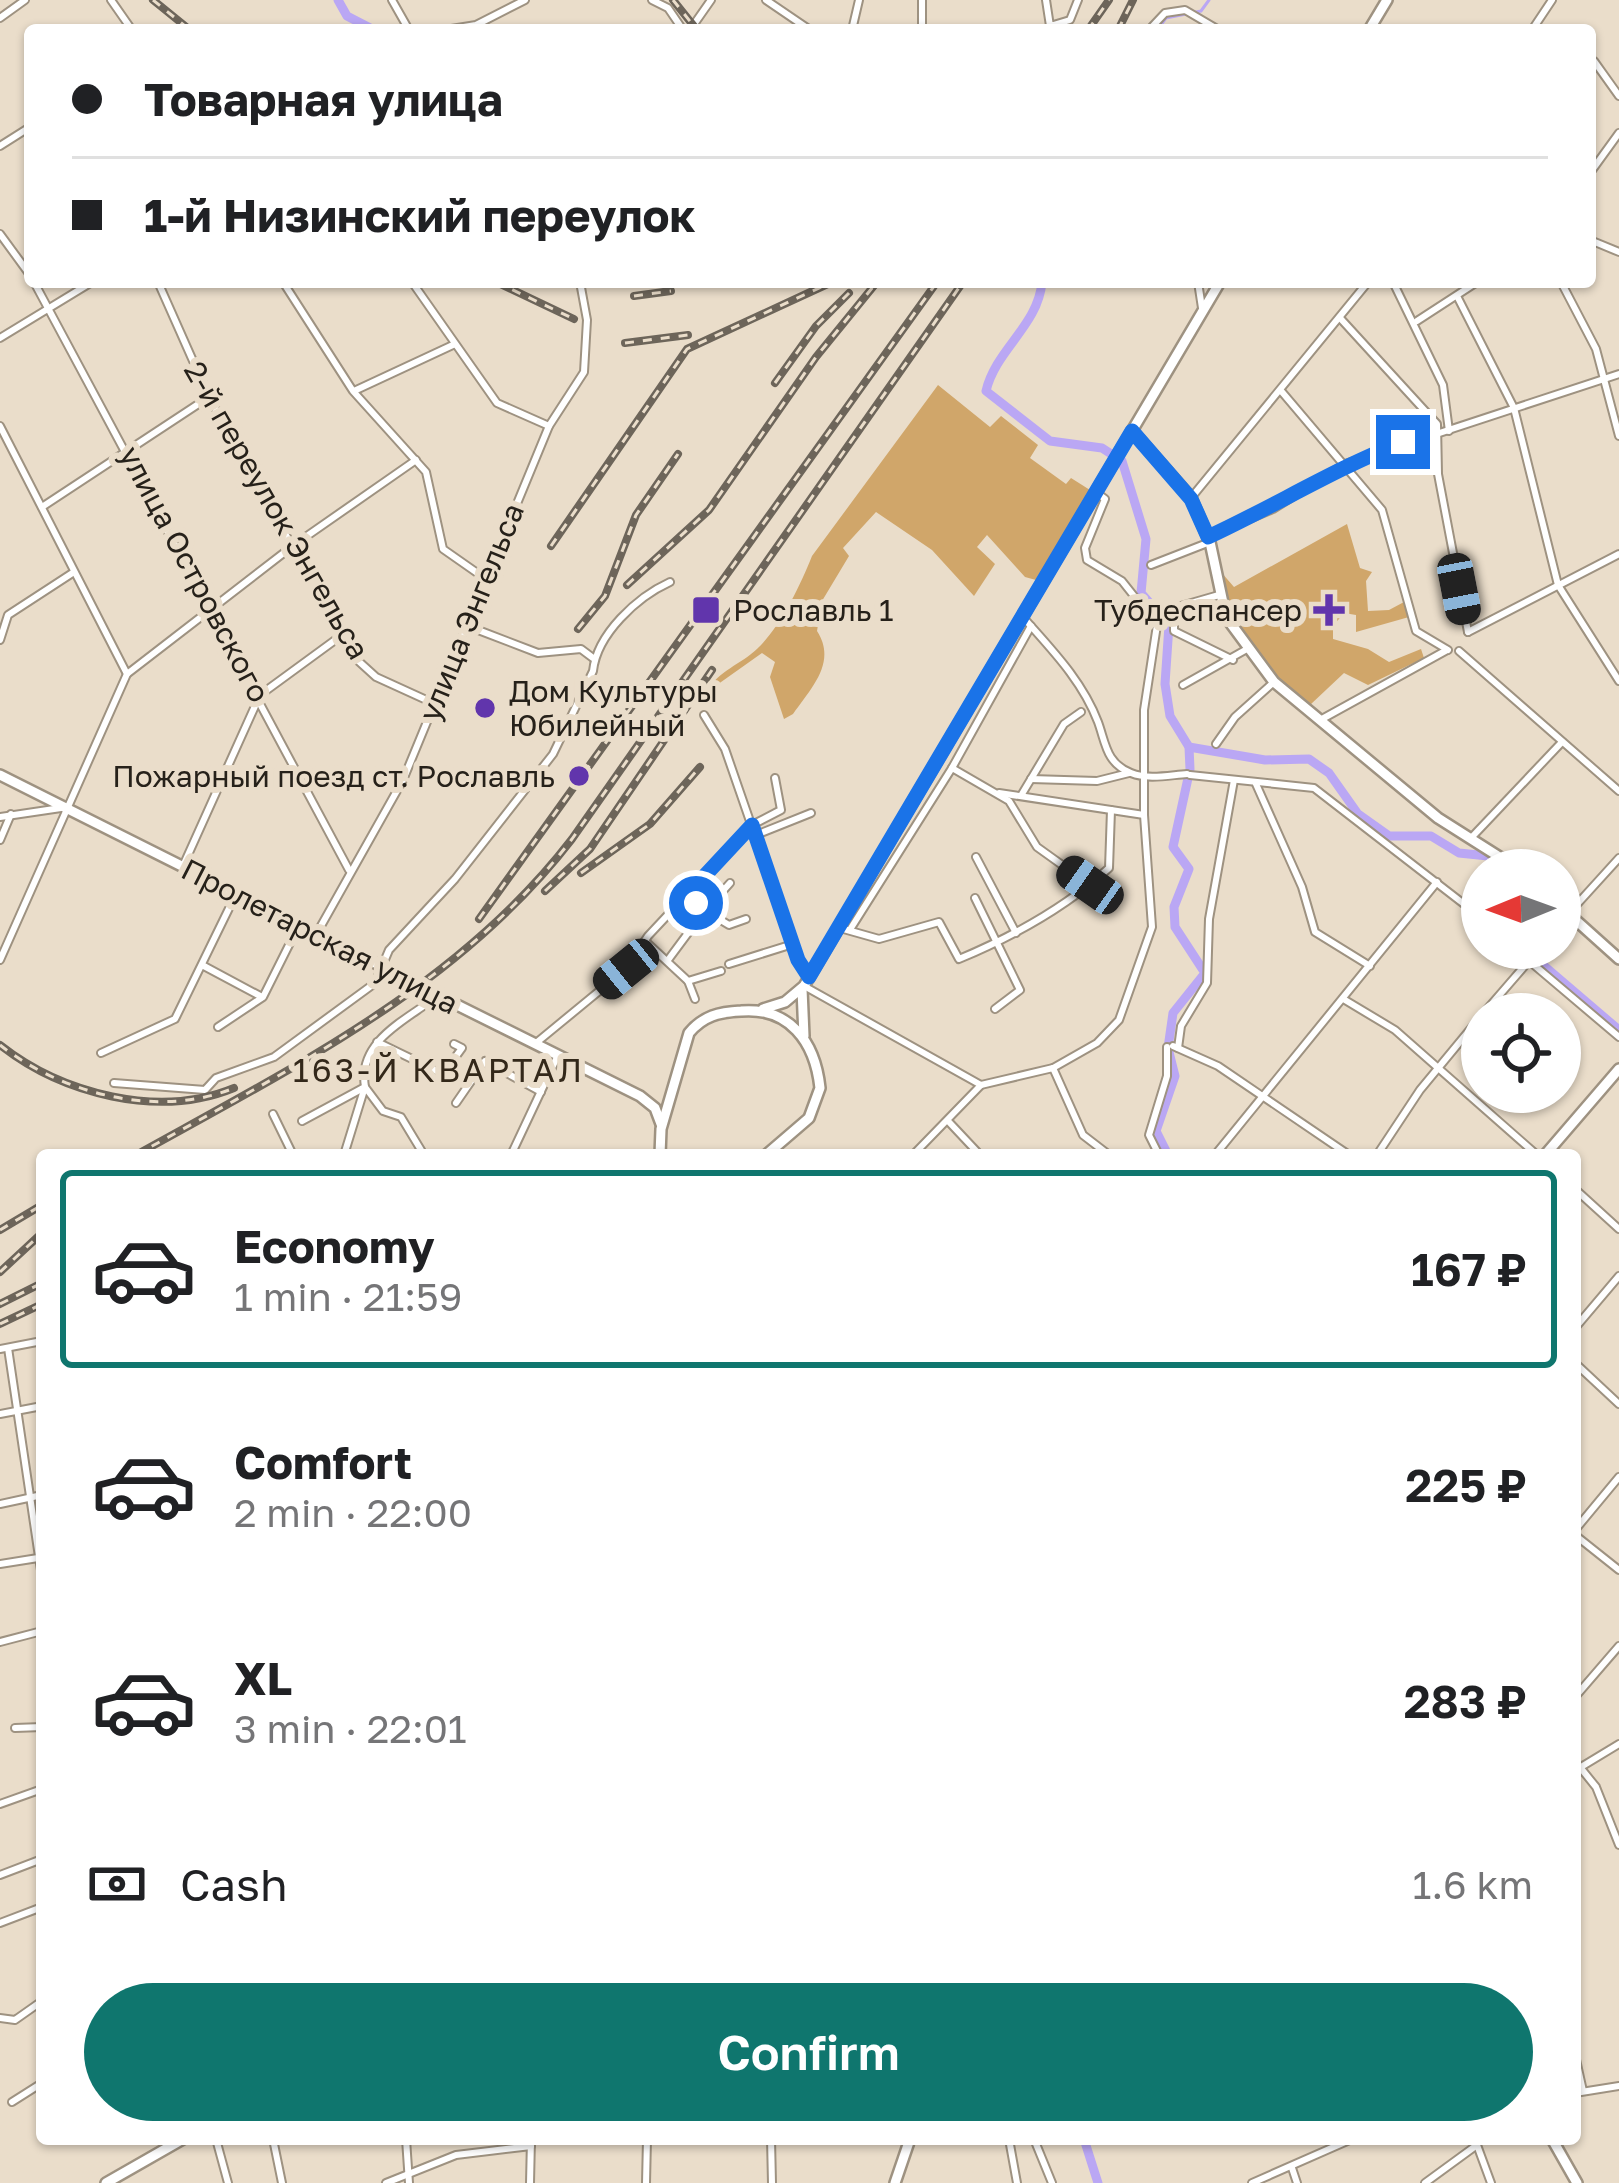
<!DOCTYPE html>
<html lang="en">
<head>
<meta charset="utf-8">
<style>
  :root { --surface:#fff; --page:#f6f6f6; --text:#202124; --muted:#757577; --line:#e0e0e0; --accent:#0f766e }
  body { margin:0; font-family:"Golos Text",sans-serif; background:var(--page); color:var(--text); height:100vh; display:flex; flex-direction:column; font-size:45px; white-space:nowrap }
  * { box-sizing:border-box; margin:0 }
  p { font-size:39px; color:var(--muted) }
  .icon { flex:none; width:66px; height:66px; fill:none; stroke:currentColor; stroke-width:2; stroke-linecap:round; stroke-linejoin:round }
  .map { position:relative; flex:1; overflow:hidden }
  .panel { position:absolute; left:36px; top:1149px; width:1545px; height:996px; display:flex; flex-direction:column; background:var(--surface); border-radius:12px; box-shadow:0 3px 9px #0004 }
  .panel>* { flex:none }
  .banner { position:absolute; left:24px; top:24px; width:1572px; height:264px; border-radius:12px; box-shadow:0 3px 9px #0004; display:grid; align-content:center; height:264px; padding:0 48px; background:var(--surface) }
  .needle { width:78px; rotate:269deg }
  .fabs { position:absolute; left:1461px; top:849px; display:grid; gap:24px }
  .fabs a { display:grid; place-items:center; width:120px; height:120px; border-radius:50%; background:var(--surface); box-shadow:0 3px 9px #0004; font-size:60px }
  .end { position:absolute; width:54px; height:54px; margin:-27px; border:15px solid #1a73e8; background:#fff; box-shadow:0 0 0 6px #fff }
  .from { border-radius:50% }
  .car { position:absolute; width:36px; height:72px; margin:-36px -18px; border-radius:15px; box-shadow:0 0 9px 3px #0007; background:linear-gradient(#222 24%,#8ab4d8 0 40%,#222 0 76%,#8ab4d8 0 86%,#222 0) }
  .banner b { display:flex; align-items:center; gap:42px; height:114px; font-size:45px }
  .banner b+b { border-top:3px solid var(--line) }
  .banner i { width:30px; height:30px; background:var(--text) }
  ul { padding:21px 0 0; list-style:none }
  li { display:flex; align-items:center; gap:36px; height:198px; margin:0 24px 18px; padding:0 24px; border:6px solid transparent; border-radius:12px }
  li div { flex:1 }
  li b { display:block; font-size:45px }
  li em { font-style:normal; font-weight:600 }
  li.on { border-color:var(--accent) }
  li>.icon { width:108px; height:108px; stroke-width:1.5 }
  .pay { display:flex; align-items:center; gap:30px; height:132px; padding:0 48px; font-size:45px }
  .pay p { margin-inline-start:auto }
  .button { display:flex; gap:24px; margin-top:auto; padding:24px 48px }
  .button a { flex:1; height:138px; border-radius:72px; background:var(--accent); color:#fff; font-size:48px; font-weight:600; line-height:138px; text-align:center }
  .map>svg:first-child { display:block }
  .green { fill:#d0a66a }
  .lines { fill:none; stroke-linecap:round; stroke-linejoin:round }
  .stream { stroke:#baa7f4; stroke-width:3 }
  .river { stroke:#baa7f4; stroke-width:9 }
  .minor-casing { stroke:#9e9281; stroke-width:10 }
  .major-casing { stroke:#9e9281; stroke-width:14 }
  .minor { stroke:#fff; stroke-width:6 }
  .major { stroke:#fff; stroke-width:9 }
  .rail-casing { stroke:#6d655a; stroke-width:8 }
  .rail { stroke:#eaddca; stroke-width:3; stroke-dasharray:9; stroke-linecap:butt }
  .major-bridge-casing { stroke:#9e9281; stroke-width:14; stroke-linecap:butt }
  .major-bridge { stroke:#fff; stroke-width:9 }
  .route { stroke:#1a73e8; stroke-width:15 }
  .poi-dot { fill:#6135ac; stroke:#eaddca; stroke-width:4.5 }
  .labels { text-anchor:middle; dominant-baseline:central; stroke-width:12; stroke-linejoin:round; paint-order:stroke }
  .street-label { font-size:30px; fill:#26211a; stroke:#eaddca }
  .poi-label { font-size:30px; fill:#26211a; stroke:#eaddca; text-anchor:start }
  .neighbourhood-label { font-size:33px; letter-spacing:3px; fill:#33281a; stroke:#eaddca }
</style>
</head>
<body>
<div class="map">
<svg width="1619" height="2183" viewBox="0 0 1619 2183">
  <rect width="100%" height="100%" fill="#eaddca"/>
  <!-- green -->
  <g class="green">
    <path d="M938,385L990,427L1001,416L1038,445L1030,458L1066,484L1071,478L1090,490L1036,580L1025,577L987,535L977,547L995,564L974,596L932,550L876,512L843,548L849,556L822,601L817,631C837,662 812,687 793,714L784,719L770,677L775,662L762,653L707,692C718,670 741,665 758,648C781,626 800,586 812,556Z"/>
    <path d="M1347,524L1360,568L1372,572L1366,581L1368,611L1389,610L1404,602L1409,617L1356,632V615L1344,613L1333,626V639L1368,649L1389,662L1421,649L1424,658L1368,685L1344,673L1310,705C1265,680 1224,623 1221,572L1234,587Z"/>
  </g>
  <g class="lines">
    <!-- stream -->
    <path class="stream" d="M1157,30L1166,18L1201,11L1209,0"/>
    <!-- river -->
    <g class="river">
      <path d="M338,0L347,16L374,30"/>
      <path d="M1042,282C1038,326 996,349 986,391L1050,441L1102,448L1122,461L1146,539L1141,593L1169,625L1165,684L1170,716L1189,747L1190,769L1173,847L1189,869L1174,907L1175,927L1205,973L1173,1013L1168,1048L1175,1076L1156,1131L1168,1155"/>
      <path d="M1189,747L1265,760L1309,759L1329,773L1358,814L1389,836H1431L1459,853L1488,856L1505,870"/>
      <path d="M1523,948L1619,1030"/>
      <path d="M1084,2139L1098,2183"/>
    </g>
    <!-- minor casing -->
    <g class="minor-casing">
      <g id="minor">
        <path d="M111,0L132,30"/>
        <path d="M392,0L409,30"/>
        <path d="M652,0L668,8L683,30"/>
        <path d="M766,0L810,30"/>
        <path d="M1046,0L1050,26L1070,20L1078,0"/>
        <path d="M0,18L25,0"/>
        <path d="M445,30L476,25L525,0"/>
        <path d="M690,30L711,0"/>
        <path d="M852,30L859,0"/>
        <path d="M922,30V0"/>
        <path d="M1149,30L1165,13L1185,10L1219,30"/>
        <path d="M1532,30L1552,0"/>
        <path d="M1594,61L1619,96"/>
        <path d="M0,146L30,127"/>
        <path d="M1590,173L1619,133"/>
        <path d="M0,234L30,275"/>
        <path d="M1590,240L1619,252"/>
        <path d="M34,282L349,870"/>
        <path d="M158,282L209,397L354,657L376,677L433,703"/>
        <path d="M283,282L353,391L426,472L443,549L483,577"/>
        <path d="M412,282L497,403L549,426"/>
        <path d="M1198,282L1202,308"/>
        <path d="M1393,282L1443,385L1449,431"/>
        <path d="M1561,282L1596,349L1619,436"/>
        <path d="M1457,296L1514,408L1558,585L1619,681"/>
        <path d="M1340,318L1437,424L1438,474L1468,632"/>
        <path d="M1417,321L1477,282"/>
        <path d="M0,338L92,282"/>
        <path d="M354,391L455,344"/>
        <path d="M1282,392L1382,510L1416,631L1448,650"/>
        <path d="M0,426L127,674"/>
        <path d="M1191,498L1368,282"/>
        <path d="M42,507L209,397"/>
        <path d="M1208,537L1273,509L1345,464L1619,374"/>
        <path d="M1151,565L1210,542"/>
        <path d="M1219,595L1174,608V631L1233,660"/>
        <path d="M1022,616C1051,649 1082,680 1098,722C1106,744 1106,763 1131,773C1148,780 1170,775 1187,774"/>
        <path d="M465,625L538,653L581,649L593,658"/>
        <path d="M1468,632L1619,554"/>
        <path d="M0,640L8,615L74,572"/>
        <path d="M1459,651L1619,791"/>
        <path d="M1183,685L1247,649"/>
        <path d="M704,715L725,749L798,960L809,977"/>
        <path d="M1322,719L1447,650"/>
        <path d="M1216,744L1235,717L1274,682"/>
        <path d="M952,768L1009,801L1037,847L1090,885"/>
        <path d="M1190,775L1314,788L1482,918"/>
        <path d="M1031,779L1097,781L1129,773"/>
        <path d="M1256,784L1302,887L1315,932L1370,966"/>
        <path d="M999,793L1144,815"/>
        <path d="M1022,794L1064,724L1081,712"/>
        <path d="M0,817L61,808"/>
        <path d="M756,835L811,813"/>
        <path d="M1472,837L1562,742"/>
        <path d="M0,840L11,814"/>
        <path d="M976,857L1016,933"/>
        <path d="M183,866L260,695L342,635"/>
        <path d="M684,898L729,925L746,919"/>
        <path d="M975,898L1020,990L995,1009"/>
        <path d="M700,903L713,902L730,883"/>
        <path d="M1560,923L1619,858"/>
        <path d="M840,928L879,939L939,922L959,959C1014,936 1065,908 1109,868L1111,810"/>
        <path d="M851,928L952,768L1031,626"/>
        <path d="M317,933L403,780L549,426L584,372L587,320L580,282"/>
        <path d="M645,941L688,981L721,971"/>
        <path d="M1514,948L1619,1037"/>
        <path d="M1538,950L1540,948"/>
        <path d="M0,960L127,674L294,545L416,460"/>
        <path d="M668,960L694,925"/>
        <path d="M729,964L793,944"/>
        <path d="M202,965L262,997"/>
        <path d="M688,981L695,999"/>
        <path d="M804,986L981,1085"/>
        <path d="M1345,1000L1395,1030L1537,1155"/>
        <path d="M1483,1014L1528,962"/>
        <path d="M218,1027L263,997L299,925"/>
        <path d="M377,1042L443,1074L462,1048L454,1044"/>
        <path d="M536,1043L626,969L648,936L752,825L781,810L775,778"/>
        <path d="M1173,1046L1218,1066L1349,1155"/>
        <path d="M1178,1048L1181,1026L1207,983L1209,919L1234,780"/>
        <path d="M101,1053L175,1019L237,892"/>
        <path d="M1053,1068L1083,1135L1109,1155"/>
        <path d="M114,1083L205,1090L216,1078L274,1057L375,983L389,950L455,879L553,754L593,671C597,634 637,597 670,582"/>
        <path d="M365,1087L383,1111L401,1117L424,1155"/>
        <path d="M456,1103L485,1061L541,1092"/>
        <path d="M273,1114L293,1155"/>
        <path d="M302,1121L365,1087C358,1046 396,1025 425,1005L450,1013L455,1004"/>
        <path d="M949,1122L980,1155"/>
        <path d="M344,1155L364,1090"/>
        <path d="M511,1155L558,1055"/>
        <path d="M913,1155L981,1085L1053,1068L1097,1043L1119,1020L1152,927L1144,815V710L1157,625L1122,581L1087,560L1085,548L1105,499L1097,493"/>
        <path d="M1159,1155L1149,1135L1167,1076V1047"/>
        <path d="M1215,1155L1437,882"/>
        <path d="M1377,1155L1420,1090L1482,1015"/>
        <path d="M1575,1189L1619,1229"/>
        <path d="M1575,1328L1619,1276"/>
        <path d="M8,1348L42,1577"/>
        <path d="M0,1349L42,1341"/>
        <path d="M1575,1363L1619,1404"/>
        <path d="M0,1414L42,1406"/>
        <path d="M0,1504L42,1495"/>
        <path d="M1575,1530L1619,1477"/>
        <path d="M1575,1535L1619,1570"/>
        <path d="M0,1564L38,1558"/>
        <path d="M0,1642L42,1631"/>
        <path d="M1575,1697L1619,1646"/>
        <path d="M15,1728L42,1727"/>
        <path d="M1575,1761L1596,1787L1619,1845"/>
        <path d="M1581,1767L1619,1744"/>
        <path d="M0,1804L42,1789"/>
        <path d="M0,1875L42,1859"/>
        <path d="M0,1923L42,1907"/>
        <path d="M0,2018L15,2020L42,2001"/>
        <path d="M1575,2055L1583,2091"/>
        <path d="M1575,2093L1619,2086"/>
        <path d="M12,2102L42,2083"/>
        <path d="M216,2139L228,2183"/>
        <path d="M273,2139L282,2183"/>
        <path d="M406,2139L409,2183"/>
        <path d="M771,2139L772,2183"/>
        <path d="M1009,2139L1017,2183"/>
        <path d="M1034,2139L1052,2183"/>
        <path d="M1477,2145L1491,2183"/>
        <path d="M1292,2168L1297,2183"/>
        <path d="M386,2183L456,2155L531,2146"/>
        <path d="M530,2183L531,2139"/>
        <path d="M646,2183L647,2139"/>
        <path d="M1252,2183L1352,2139"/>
        <path d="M1425,2183L1477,2145L1479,2139"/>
      </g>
    </g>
    <!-- major casing -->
    <g class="major-casing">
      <g id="major">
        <path d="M1369,30L1387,0"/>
        <path d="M1132,431L1191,498L1210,542L1226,617L1274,682L1438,818L1520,870"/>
        <path d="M0,775L389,970"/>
        <path d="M1560,906L1619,959"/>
        <path d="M802,989L804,1036"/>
        <path d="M449,1001L640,1096L655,1108L661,1124"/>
        <path d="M763,1009L785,1002L804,986L1220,282"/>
        <path d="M660,1155L661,1129L689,1033C703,1016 719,1012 741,1011C789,1007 815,1041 820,1088L809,1118L766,1155"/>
        <path d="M1545,1155L1619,1069"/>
        <path d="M1552,2139L1577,2183"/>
        <path d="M106,2183L183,2139"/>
        <path d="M895,2183L910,2139"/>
      </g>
    </g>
    <!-- minor -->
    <use href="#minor" class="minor"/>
    <!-- major -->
    <use href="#major" class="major"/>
    <!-- rail casing -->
    <g class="rail-casing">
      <g id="rail">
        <path d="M153,0L190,30"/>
        <path d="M673,0L697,30"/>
        <path d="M1088,30L1109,0"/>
        <path d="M1118,30L1133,0"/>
        <path d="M496,282L574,319"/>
        <path d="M634,296L671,291"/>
        <path d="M625,343L688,335"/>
        <path d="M775,383L816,326L849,293"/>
        <path d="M551,546L687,349L832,282"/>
        <path d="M627,585L709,510L816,357L877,282"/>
        <path d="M578,629L605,596L636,515L678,454"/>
        <path d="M581,873L650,824L700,767"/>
        <path d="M545,891L590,849L712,670"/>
        <path d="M479,919L937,282"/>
        <path d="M0,1045C62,1094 159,1119 234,1088"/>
        <path d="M136,1155C294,1067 460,985 572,839L963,282"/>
        <path d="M0,1230L42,1205"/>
        <path d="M0,1272L42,1233"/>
        <path d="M0,1304L42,1283"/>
        <path d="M0,1324L42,1304"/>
      </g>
    </g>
    <!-- rail -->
    <use href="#rail" class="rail"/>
    <!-- major-bridge casing -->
    <g class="major-bridge-casing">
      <path id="major-bridge" d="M389,970L449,1001"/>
    </g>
    <!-- major-bridge -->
    <use href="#major-bridge" class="major-bridge"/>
  </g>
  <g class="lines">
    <!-- route -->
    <path class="route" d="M696,903L684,898L752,825L798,960L809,977L1132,431L1191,499L1208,537C1275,506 1336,468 1403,442"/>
  </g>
  <!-- markers -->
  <g class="poi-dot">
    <rect x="691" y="595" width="30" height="30" rx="6"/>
    <path d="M1323 592h12v12h12v12h-12v12h-12v-12h-12v-12h12z"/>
    <circle cx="485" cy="708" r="12"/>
    <circle cx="579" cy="776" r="12"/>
  </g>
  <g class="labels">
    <!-- street labels -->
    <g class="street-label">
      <text transform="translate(277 510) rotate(60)">2-й переулок Энгельса</text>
      <text transform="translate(195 574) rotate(62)">улица Островского</text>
      <text transform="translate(471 612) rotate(-68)">улица Энгельса</text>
      <text transform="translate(320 936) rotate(27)">Пролетарская улица</text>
    </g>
    <!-- poi labels -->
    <g class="poi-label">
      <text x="733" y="610">Рославль 1</text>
      <text x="1302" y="610" text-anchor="end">Тубдеспансер</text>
      <text x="509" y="691">Дом Культуры<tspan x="509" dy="34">Юбилейный</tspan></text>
      <text x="555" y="776" text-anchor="end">Пожарный поезд ст. Рославль</text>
    </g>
    <!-- neighbourhood labels -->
    <g class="neighbourhood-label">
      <text x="439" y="1069">163-Й КВАРТАЛ</text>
    </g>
  </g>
</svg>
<div class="fabs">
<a><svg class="needle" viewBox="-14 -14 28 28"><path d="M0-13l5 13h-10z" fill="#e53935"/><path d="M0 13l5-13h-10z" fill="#757577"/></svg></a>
<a><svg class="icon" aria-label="locate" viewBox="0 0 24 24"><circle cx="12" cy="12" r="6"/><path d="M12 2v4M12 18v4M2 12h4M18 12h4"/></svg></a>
</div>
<i class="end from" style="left:696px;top:903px"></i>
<i class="end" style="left:1403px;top:442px"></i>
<i class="car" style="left:1459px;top:589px;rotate:169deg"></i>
<i class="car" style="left:1090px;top:885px;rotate:305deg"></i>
<i class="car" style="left:626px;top:969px;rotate:231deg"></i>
<div class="banner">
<b><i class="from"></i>Товарная улица</b>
<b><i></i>1-й Низинский переулок</b>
</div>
<section class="panel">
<ul>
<li class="on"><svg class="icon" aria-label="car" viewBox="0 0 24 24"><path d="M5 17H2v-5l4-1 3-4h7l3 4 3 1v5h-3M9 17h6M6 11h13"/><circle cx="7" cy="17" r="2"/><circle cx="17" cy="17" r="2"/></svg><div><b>Economy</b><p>1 min · 21:59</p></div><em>167 ₽</em></li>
<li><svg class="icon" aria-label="car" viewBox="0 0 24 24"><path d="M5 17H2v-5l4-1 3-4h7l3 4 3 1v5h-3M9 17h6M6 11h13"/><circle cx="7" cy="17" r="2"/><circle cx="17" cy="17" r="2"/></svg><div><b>Comfort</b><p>2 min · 22:00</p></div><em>225 ₽</em></li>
<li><svg class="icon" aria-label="car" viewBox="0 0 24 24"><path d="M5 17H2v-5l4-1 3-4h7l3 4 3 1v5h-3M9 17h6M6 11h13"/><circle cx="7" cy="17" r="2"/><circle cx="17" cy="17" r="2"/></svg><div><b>XL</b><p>3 min · 22:01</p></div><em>283 ₽</em></li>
</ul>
<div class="pay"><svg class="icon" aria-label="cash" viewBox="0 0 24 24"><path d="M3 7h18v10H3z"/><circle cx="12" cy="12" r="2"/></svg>Cash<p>1.6 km</p></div>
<div class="button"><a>Confirm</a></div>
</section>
</div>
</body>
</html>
